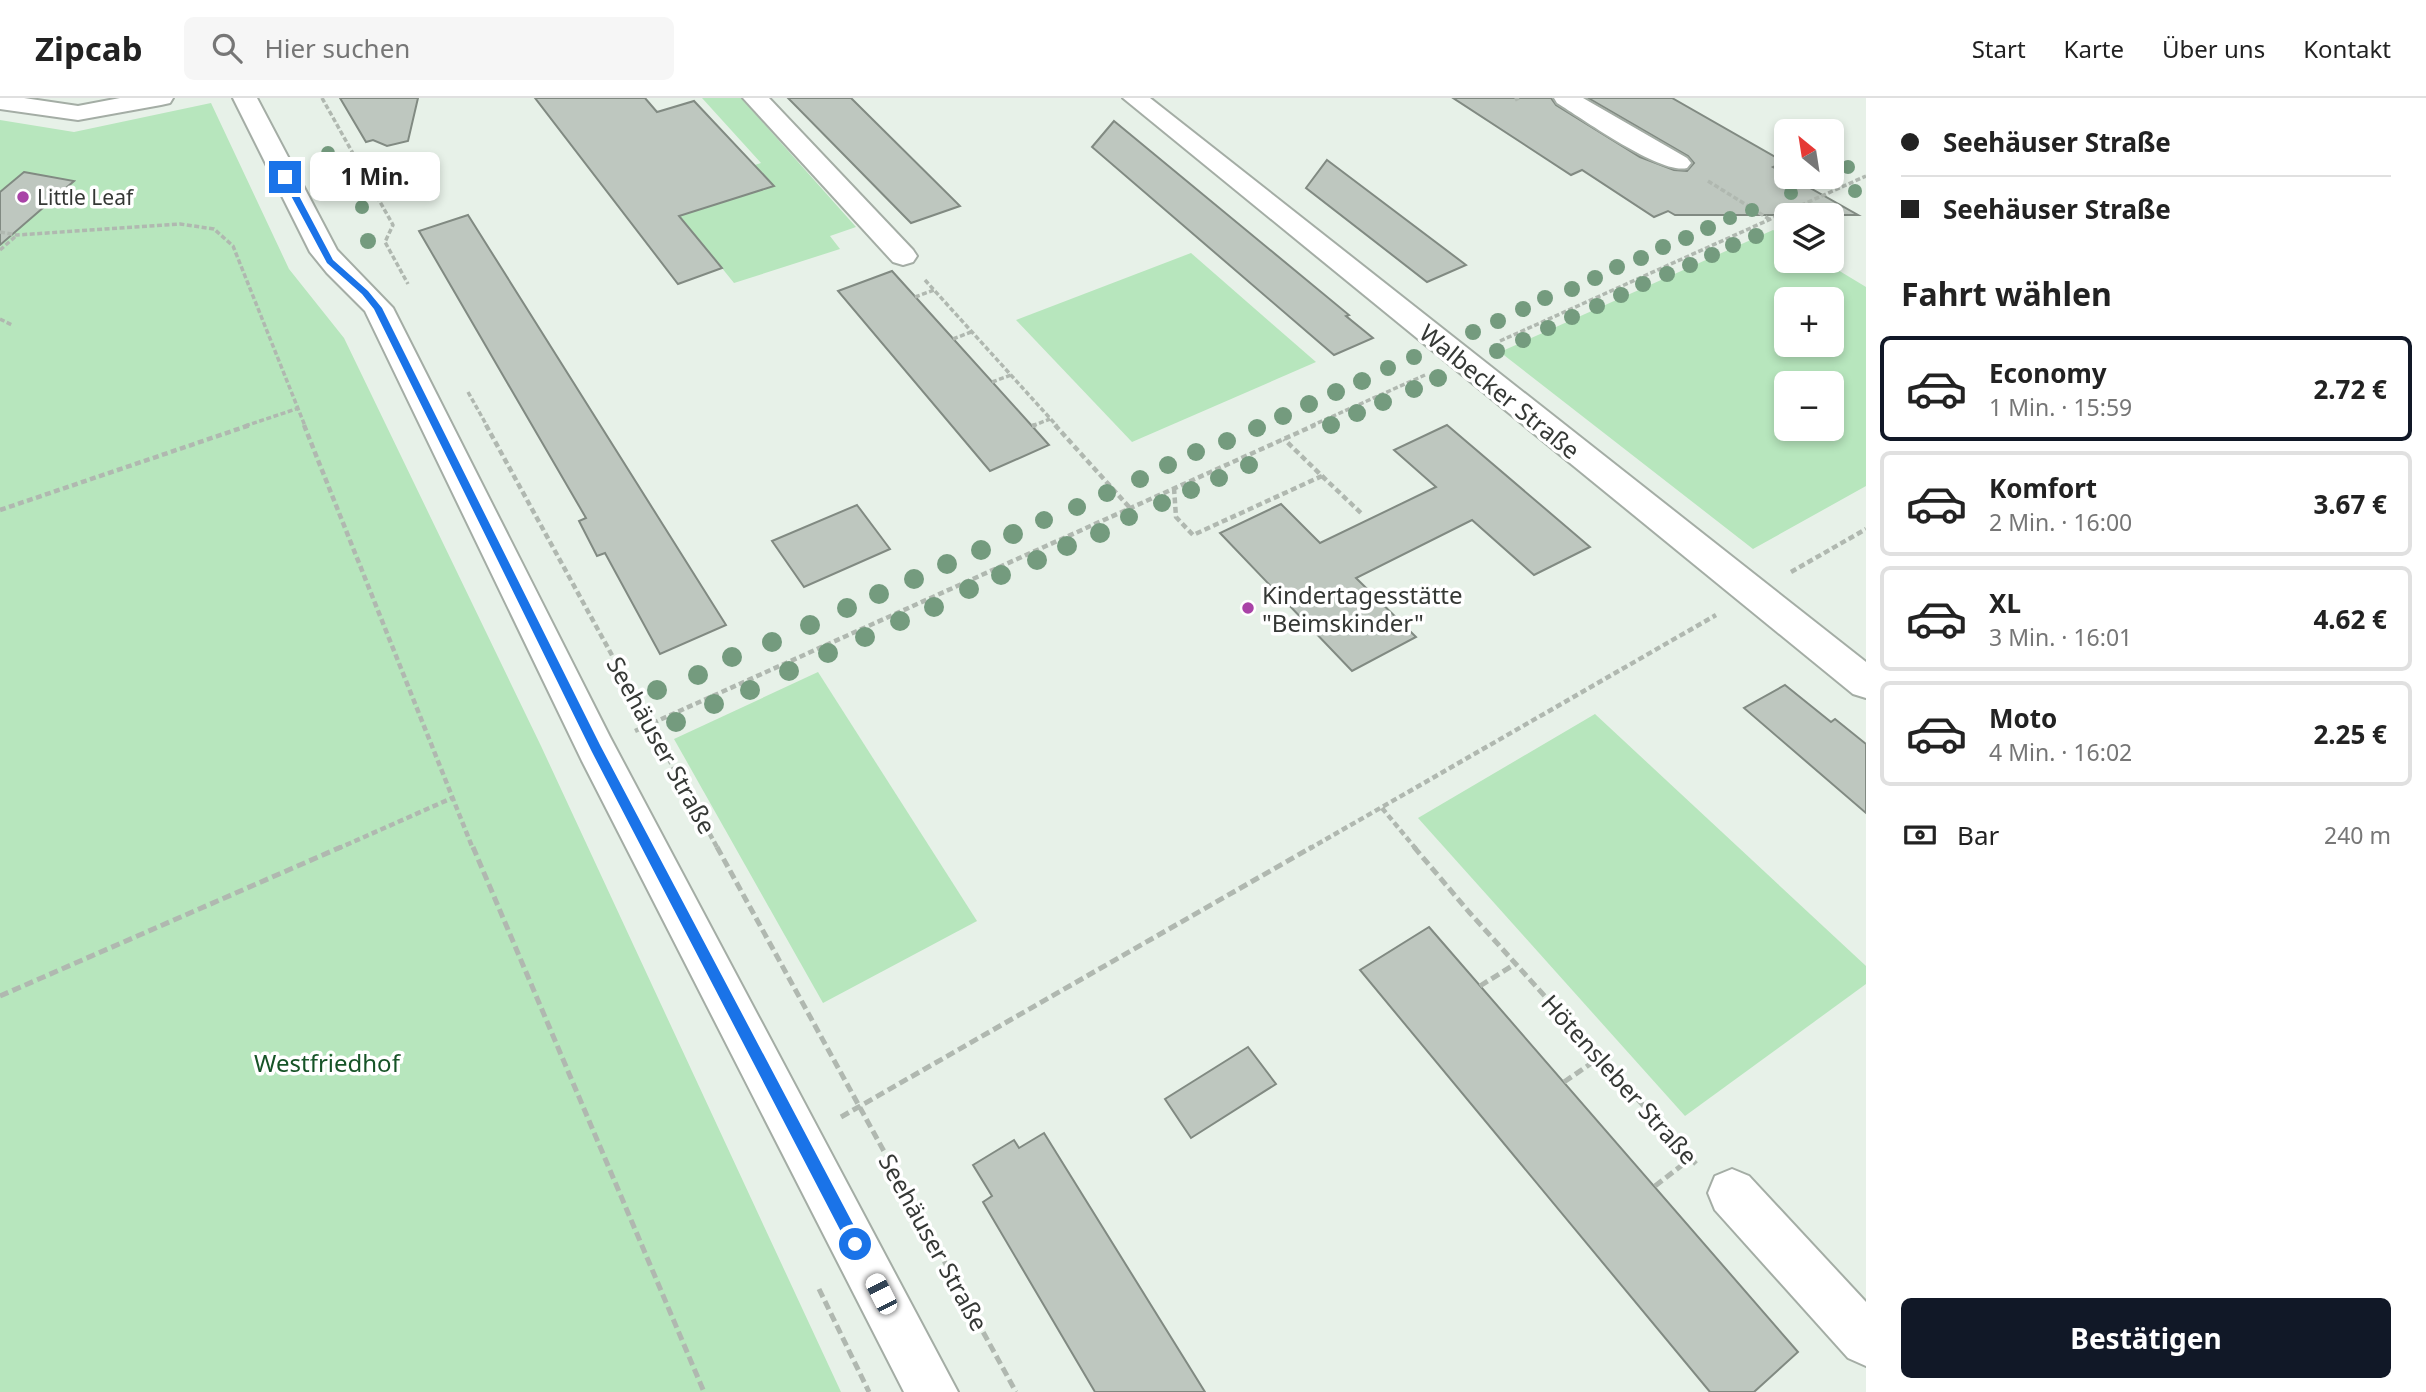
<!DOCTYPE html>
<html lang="de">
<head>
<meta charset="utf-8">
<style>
  :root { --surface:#fff; --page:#f6f6f6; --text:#222; --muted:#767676; --line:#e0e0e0; --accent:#111827 }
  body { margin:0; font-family:"Noto Sans",sans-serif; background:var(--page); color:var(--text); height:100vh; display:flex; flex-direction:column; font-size:26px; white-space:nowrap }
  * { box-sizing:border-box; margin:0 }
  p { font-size:23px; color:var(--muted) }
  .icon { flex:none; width:38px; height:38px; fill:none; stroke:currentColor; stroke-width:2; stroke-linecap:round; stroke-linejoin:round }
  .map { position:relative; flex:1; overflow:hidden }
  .sheet { display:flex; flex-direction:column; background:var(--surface); width:560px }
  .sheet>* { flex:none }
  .top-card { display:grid; align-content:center; height:154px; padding:0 35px; background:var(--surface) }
  .needle { width:46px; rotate:330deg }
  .tools { position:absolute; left:1774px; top:21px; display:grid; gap:14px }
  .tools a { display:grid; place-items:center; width:70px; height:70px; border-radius:10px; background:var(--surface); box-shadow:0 4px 10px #0003; font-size:35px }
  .end { position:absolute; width:32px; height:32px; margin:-16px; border:9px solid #1a73e8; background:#fff; box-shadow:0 0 0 4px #fff }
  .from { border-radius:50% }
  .bubble { position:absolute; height:49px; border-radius:10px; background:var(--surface); box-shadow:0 4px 10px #0003; font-size:23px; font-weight:700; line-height:49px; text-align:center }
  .car { position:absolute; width:21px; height:42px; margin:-21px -10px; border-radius:9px; box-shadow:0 0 5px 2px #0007; background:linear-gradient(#fff 24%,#345 0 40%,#fff 0 76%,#345 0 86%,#fff 0) }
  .top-card b { display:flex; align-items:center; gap:24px; height:66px; font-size:26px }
  .top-card b+b { border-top:2px solid var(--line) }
  .top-card i { width:18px; height:18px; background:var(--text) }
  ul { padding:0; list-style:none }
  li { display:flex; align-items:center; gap:21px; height:105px; margin:0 14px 10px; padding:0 21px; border:4px solid var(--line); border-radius:10px }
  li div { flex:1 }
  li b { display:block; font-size:26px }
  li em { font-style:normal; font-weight:700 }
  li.current { border-color:var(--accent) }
  li>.icon { width:63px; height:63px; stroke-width:1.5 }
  h2 { padding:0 35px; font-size:32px; line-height:84px }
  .pay { display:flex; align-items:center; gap:18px; height:77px; padding:0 35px; font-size:26px }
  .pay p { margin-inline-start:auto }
  .button { display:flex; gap:14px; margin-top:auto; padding:14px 35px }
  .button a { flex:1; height:80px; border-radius:10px; background:var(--accent); color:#fff; font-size:28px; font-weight:700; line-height:80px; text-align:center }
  header { display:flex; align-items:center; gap:42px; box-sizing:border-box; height:98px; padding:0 35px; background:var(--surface); border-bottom:2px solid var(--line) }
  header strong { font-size:33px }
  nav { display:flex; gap:38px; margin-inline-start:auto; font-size:24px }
  .search { width:490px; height:63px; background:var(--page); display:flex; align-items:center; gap:18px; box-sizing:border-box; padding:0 24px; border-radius:10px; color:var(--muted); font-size:26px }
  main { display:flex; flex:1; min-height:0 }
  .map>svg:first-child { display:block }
  .green { fill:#b7e6bd; fill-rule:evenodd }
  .building { fill:#bec7bf; stroke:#818a82; stroke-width:2 }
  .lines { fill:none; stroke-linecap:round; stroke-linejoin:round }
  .minor-casing { stroke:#a4ada5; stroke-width:4 }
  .path-far2 { stroke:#b0b8b0; stroke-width:3.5; stroke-dasharray:5 2.5; stroke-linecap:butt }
  .path-far1 { stroke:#b0b8b0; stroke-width:4.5; stroke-dasharray:6 3.5; stroke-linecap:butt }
  .path { stroke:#b0b8b0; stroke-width:5; stroke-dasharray:9 4.5; stroke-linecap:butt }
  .minor { fill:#fff; fill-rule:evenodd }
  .tree { fill:#749b7e }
  .route { fill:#1a73e8 }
  .poi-dot { fill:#a943a7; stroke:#fff; stroke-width:2.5 }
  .labels { text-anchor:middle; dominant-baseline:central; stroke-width:7; stroke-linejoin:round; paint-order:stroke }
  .far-poi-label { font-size:21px; fill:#353835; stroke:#fff; text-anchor:start }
  .street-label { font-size:24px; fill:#353835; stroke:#fff }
  .poi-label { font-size:24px; fill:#353835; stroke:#fff; text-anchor:start }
  .park-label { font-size:24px; fill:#165427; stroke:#fff }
</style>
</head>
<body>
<header>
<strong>Zipcab</strong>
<div class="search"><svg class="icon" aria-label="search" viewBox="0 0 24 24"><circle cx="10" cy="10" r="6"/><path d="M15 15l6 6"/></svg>Hier suchen</div>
<nav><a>Start</a><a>Karte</a><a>Über uns</a><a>Kontakt</a></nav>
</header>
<main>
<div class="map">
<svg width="1866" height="1294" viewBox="0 0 1866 1294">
  <rect width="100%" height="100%" fill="#e7f1e8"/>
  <!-- green -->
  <g class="green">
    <path d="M702,0H741L856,129L830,138L840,151L734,185L663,97L761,65Z"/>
    <path d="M211,5L289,171L344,240L541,648L841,1294H0V22L74,34Z"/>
    <path d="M1773,132L1787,140V163H1823L1866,189V388L1753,451L1500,254ZM1832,201V247H1787V201ZM1832,285V331H1787V285Z"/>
    <path d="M1191,155L1316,264L1132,344L1016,222Z"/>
    <path d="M818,574L977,823L823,905L674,641Z"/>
    <path d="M1595,616L1866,868V886L1685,1018L1418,720Z"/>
  </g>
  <!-- building -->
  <g class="building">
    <path d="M340,0H418L408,43L387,48L373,42L366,44Z"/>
    <path d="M535,0H645L657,14L694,3L774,88L679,118L722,170L678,186Z"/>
    <path d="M788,0H851L960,108L911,125Z"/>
    <path d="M1453,0H1551L1556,7L1640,59L1674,72L1687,73L1694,65L1688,58L1588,0H1672L1784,64L1773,69L1858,117H1675L1668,113L1654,119L1582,72L1571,77Z"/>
    <path d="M1114,23L1349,217L1346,218L1373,240L1334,257L1092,49Z"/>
    <path d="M1327,62L1466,167L1427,184L1306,90Z"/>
    <path d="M24,74L74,83L0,147V94Z"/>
    <path d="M468,117L726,527L660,556L605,455L597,458L579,423L586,420L419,133Z"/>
    <path d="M892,173L1032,328L1049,347L990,373L838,193Z"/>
    <path d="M1447,327L1590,449L1534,477L1472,422L1356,480L1416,539L1352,573L1220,435L1281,406L1320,445L1436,389L1394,352Z"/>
    <path d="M857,407L890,451L804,489L772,443Z"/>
    <path d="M1785,587L1831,624L1835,621L1866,646V715L1744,610Z"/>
    <path d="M1429,829L1798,1254L1754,1294H1710L1360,872Z"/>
    <path d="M1248,949L1276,986L1191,1040L1165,1001Z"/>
    <path d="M1044,1035L1205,1294H1095L983,1104L992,1098L973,1067L1014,1042L1019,1050Z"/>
  </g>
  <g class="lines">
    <!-- minor casing -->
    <g class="minor-casing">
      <g id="minor">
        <path d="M0,0H24L78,8L120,0H173L170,5L161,7L78,22L0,11Z"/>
        <path d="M233,0H257L337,152L393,210L610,639L958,1294H904L582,663L365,213L327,175L310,154Z"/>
        <path d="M743,0H769L913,152L917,158L913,164L903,167L893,164Z"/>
        <path d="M1123,0H1150L1866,564V600L1853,596Z"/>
        <path d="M1554,0H1583L1687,60L1691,65L1687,70C1661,77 1583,21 1557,5Z"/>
        <path d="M1732,1071L1749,1078L1866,1204V1268L1848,1260L1715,1112L1708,1095L1715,1078Z"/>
      </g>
    </g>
    <!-- path-far2 -->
    <g class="path-far2">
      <path d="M322,0L393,127L385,144L408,186"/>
      <path d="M1515,2L1519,0"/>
      <path d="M1708,83L1769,121"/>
      <path d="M0,134L17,137L180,126L214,131L233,148L305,328"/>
      <path d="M0,152L17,137"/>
      <path d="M925,182L1057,328"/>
      <path d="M915,199L934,192"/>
      <path d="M0,221L12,227"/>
      <path d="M953,241L971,234"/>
      <path d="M1500,243L1866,78"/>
      <path d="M992,284L1011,277"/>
      <path d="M468,294L487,328"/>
      <path d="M245,328L299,310"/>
      <path d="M1032,328L1050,321"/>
      <path d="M1311,328L1425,277"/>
    </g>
    <!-- path-far1 -->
    <g class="path-far1">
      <path d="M304,327L473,751"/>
      <path d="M486,327L718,751"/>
      <path d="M1055,327L1130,410"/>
      <path d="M1032,328L1036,327"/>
      <path d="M1322,378L1362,416"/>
      <path d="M1174,390L1176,419L1193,437L1322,378L1284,341"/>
      <path d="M0,412L250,327"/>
      <path d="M1791,474L1866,431"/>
      <path d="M635,633L1315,327"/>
      <path d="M1382,710L1416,751"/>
      <path d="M337,751L452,700"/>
      <path d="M1309,751L1716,517"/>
    </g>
    <!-- path -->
    <g class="path">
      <path d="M473,749L704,1294"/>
      <path d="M717,749L1016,1294"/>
      <path d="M1414,749L1469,814L1696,1066"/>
      <path d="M1480,888L1515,866"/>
      <path d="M0,898L341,749"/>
      <path d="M1564,984L1599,960"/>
      <path d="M841,1019L1312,749"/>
      <path d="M1655,1088L1690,1061"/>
      <path d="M819,1191L869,1294"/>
    </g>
    <!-- minor -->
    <use href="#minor" class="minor"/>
  </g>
  <!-- trees -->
  <g class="tree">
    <circle cx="328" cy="55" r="7"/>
    <circle cx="1848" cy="69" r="7"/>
    <circle cx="350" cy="88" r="7"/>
    <circle cx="1855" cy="93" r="7"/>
    <circle cx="1791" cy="95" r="7"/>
    <circle cx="362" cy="109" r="7"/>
    <circle cx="1752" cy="112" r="7"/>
    <circle cx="1730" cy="120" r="7"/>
    <circle cx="1708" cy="130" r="8"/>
    <circle cx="1756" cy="138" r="8"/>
    <circle cx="1686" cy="140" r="8"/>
    <circle cx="368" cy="143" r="8"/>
    <circle cx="1733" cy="147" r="8"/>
    <circle cx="1663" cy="149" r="8"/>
    <circle cx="1712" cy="157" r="8"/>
    <circle cx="1641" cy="160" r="8"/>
    <circle cx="1690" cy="167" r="8"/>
    <circle cx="1617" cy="169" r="8"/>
    <circle cx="1667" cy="176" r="8"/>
    <circle cx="1595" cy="180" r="8"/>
    <circle cx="1643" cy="186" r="8"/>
    <circle cx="1572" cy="191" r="8"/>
    <circle cx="1621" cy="197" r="8"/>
    <circle cx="1545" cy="200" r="8"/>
    <circle cx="1597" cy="208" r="8"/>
    <circle cx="1523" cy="211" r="8"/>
    <circle cx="1572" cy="219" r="8"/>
    <circle cx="1498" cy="223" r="8"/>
    <circle cx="1548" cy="230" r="8"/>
    <circle cx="1473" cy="234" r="8"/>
    <circle cx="1523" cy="242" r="8"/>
    <circle cx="1497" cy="253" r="8"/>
    <circle cx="1414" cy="259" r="8"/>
    <circle cx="1388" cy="270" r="8"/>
    <circle cx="1438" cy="280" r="9"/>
    <circle cx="1362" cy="283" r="9"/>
    <circle cx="1414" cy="291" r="9"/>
    <circle cx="1336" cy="294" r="9"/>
    <circle cx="1383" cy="304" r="9"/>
    <circle cx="1309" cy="306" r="9"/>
    <circle cx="1357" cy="315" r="9"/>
    <circle cx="1283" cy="318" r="9"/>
    <circle cx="1331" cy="327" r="9"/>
    <circle cx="1257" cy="330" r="9"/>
    <circle cx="1227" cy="343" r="9"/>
    <circle cx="1196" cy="354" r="9"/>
    <circle cx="1168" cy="367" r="9"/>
    <circle cx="1249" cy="367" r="9"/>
    <circle cx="1219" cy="380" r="9"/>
    <circle cx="1140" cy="381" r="9"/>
    <circle cx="1191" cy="392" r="9"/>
    <circle cx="1107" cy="395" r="9"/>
    <circle cx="1162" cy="405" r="9"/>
    <circle cx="1077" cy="409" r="9"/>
    <circle cx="1129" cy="419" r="9"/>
    <circle cx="1044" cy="422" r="9"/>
    <circle cx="1100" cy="435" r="10"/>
    <circle cx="1013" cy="436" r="10"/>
    <circle cx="1067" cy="448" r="10"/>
    <circle cx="981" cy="452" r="10"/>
    <circle cx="1037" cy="462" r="10"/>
    <circle cx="947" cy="466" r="10"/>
    <circle cx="1001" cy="477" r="10"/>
    <circle cx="914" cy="481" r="10"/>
    <circle cx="969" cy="491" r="10"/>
    <circle cx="879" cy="496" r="10"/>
    <circle cx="934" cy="509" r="10"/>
    <circle cx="847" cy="510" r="10"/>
    <circle cx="900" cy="523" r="10"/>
    <circle cx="810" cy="527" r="10"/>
    <circle cx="865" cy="539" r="10"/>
    <circle cx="772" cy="544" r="10"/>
    <circle cx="828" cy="555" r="10"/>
    <circle cx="732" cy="559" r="10"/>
    <circle cx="789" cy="573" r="10"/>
    <circle cx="698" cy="577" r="10"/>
    <circle cx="657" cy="592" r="10"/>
    <circle cx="750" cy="592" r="10"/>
    <circle cx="714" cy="606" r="10"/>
    <circle cx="676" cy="624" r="10"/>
  </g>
  <!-- route -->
  <path class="route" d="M285,77L289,79L333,162L368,193L382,210L600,647L861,1141L863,1146L861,1151L855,1154L850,1151L592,654L374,211L362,196L327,165L281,79Z"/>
  <!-- markers -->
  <g class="poi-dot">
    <circle cx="23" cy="99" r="7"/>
    <circle cx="1248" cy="510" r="7"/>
  </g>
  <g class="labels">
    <!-- far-poi labels -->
    <g class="far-poi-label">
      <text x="37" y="99">Little Leaf</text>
    </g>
    <!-- street labels -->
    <g class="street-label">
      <text transform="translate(1500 293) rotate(39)">Walbecker Straße</text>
      <text transform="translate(662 647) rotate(61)">Seehäuser Straße</text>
      <text transform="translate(1620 981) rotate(48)">Hötensleber Straße</text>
      <text transform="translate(934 1144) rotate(61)">Seehäuser Straße</text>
    </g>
    <!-- poi labels -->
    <g class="poi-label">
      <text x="1262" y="496">Kindertagesstätte<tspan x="1262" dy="28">"Beimskinder"</tspan></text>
    </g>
    <!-- park labels -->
    <g class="park-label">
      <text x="327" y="964">Westfriedhof</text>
    </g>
  </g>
</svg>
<div class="tools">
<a><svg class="needle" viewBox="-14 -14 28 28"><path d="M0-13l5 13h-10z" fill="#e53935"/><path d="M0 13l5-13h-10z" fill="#767676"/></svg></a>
<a><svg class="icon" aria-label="layers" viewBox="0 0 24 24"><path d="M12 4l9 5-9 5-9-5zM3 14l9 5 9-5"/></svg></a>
<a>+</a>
<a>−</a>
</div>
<i class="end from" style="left:855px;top:1146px"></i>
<i class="end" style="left:285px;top:79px"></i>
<div class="bubble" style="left:310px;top:54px;width:130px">1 Min.</div>
<i class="car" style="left:881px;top:1196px;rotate:333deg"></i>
</div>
<section class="sheet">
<div class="top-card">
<b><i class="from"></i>Seehäuser Straße</b>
<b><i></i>Seehäuser Straße</b>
</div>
<h2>Fahrt wählen</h2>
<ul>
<li class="current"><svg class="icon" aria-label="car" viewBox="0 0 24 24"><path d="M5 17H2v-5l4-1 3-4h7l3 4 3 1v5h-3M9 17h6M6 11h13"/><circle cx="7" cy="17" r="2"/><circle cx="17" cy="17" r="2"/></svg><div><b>Economy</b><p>1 Min. · 15:59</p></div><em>2.72 €</em></li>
<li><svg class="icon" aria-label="car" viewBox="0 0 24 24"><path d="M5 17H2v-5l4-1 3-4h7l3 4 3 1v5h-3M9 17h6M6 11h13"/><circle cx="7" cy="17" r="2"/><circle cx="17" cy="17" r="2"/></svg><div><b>Komfort</b><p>2 Min. · 16:00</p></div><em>3.67 €</em></li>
<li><svg class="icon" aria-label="car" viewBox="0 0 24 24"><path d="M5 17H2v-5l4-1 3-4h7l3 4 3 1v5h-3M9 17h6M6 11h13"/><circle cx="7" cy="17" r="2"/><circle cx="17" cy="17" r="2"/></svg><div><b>XL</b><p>3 Min. · 16:01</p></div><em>4.62 €</em></li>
<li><svg class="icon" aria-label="car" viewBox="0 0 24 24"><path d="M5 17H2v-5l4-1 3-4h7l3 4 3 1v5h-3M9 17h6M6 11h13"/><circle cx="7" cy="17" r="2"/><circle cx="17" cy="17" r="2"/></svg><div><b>Moto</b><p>4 Min. · 16:02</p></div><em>2.25 €</em></li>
</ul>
<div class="pay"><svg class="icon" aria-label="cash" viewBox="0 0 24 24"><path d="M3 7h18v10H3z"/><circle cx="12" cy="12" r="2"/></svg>Bar<p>240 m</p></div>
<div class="button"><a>Bestätigen</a></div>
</section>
</main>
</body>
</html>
